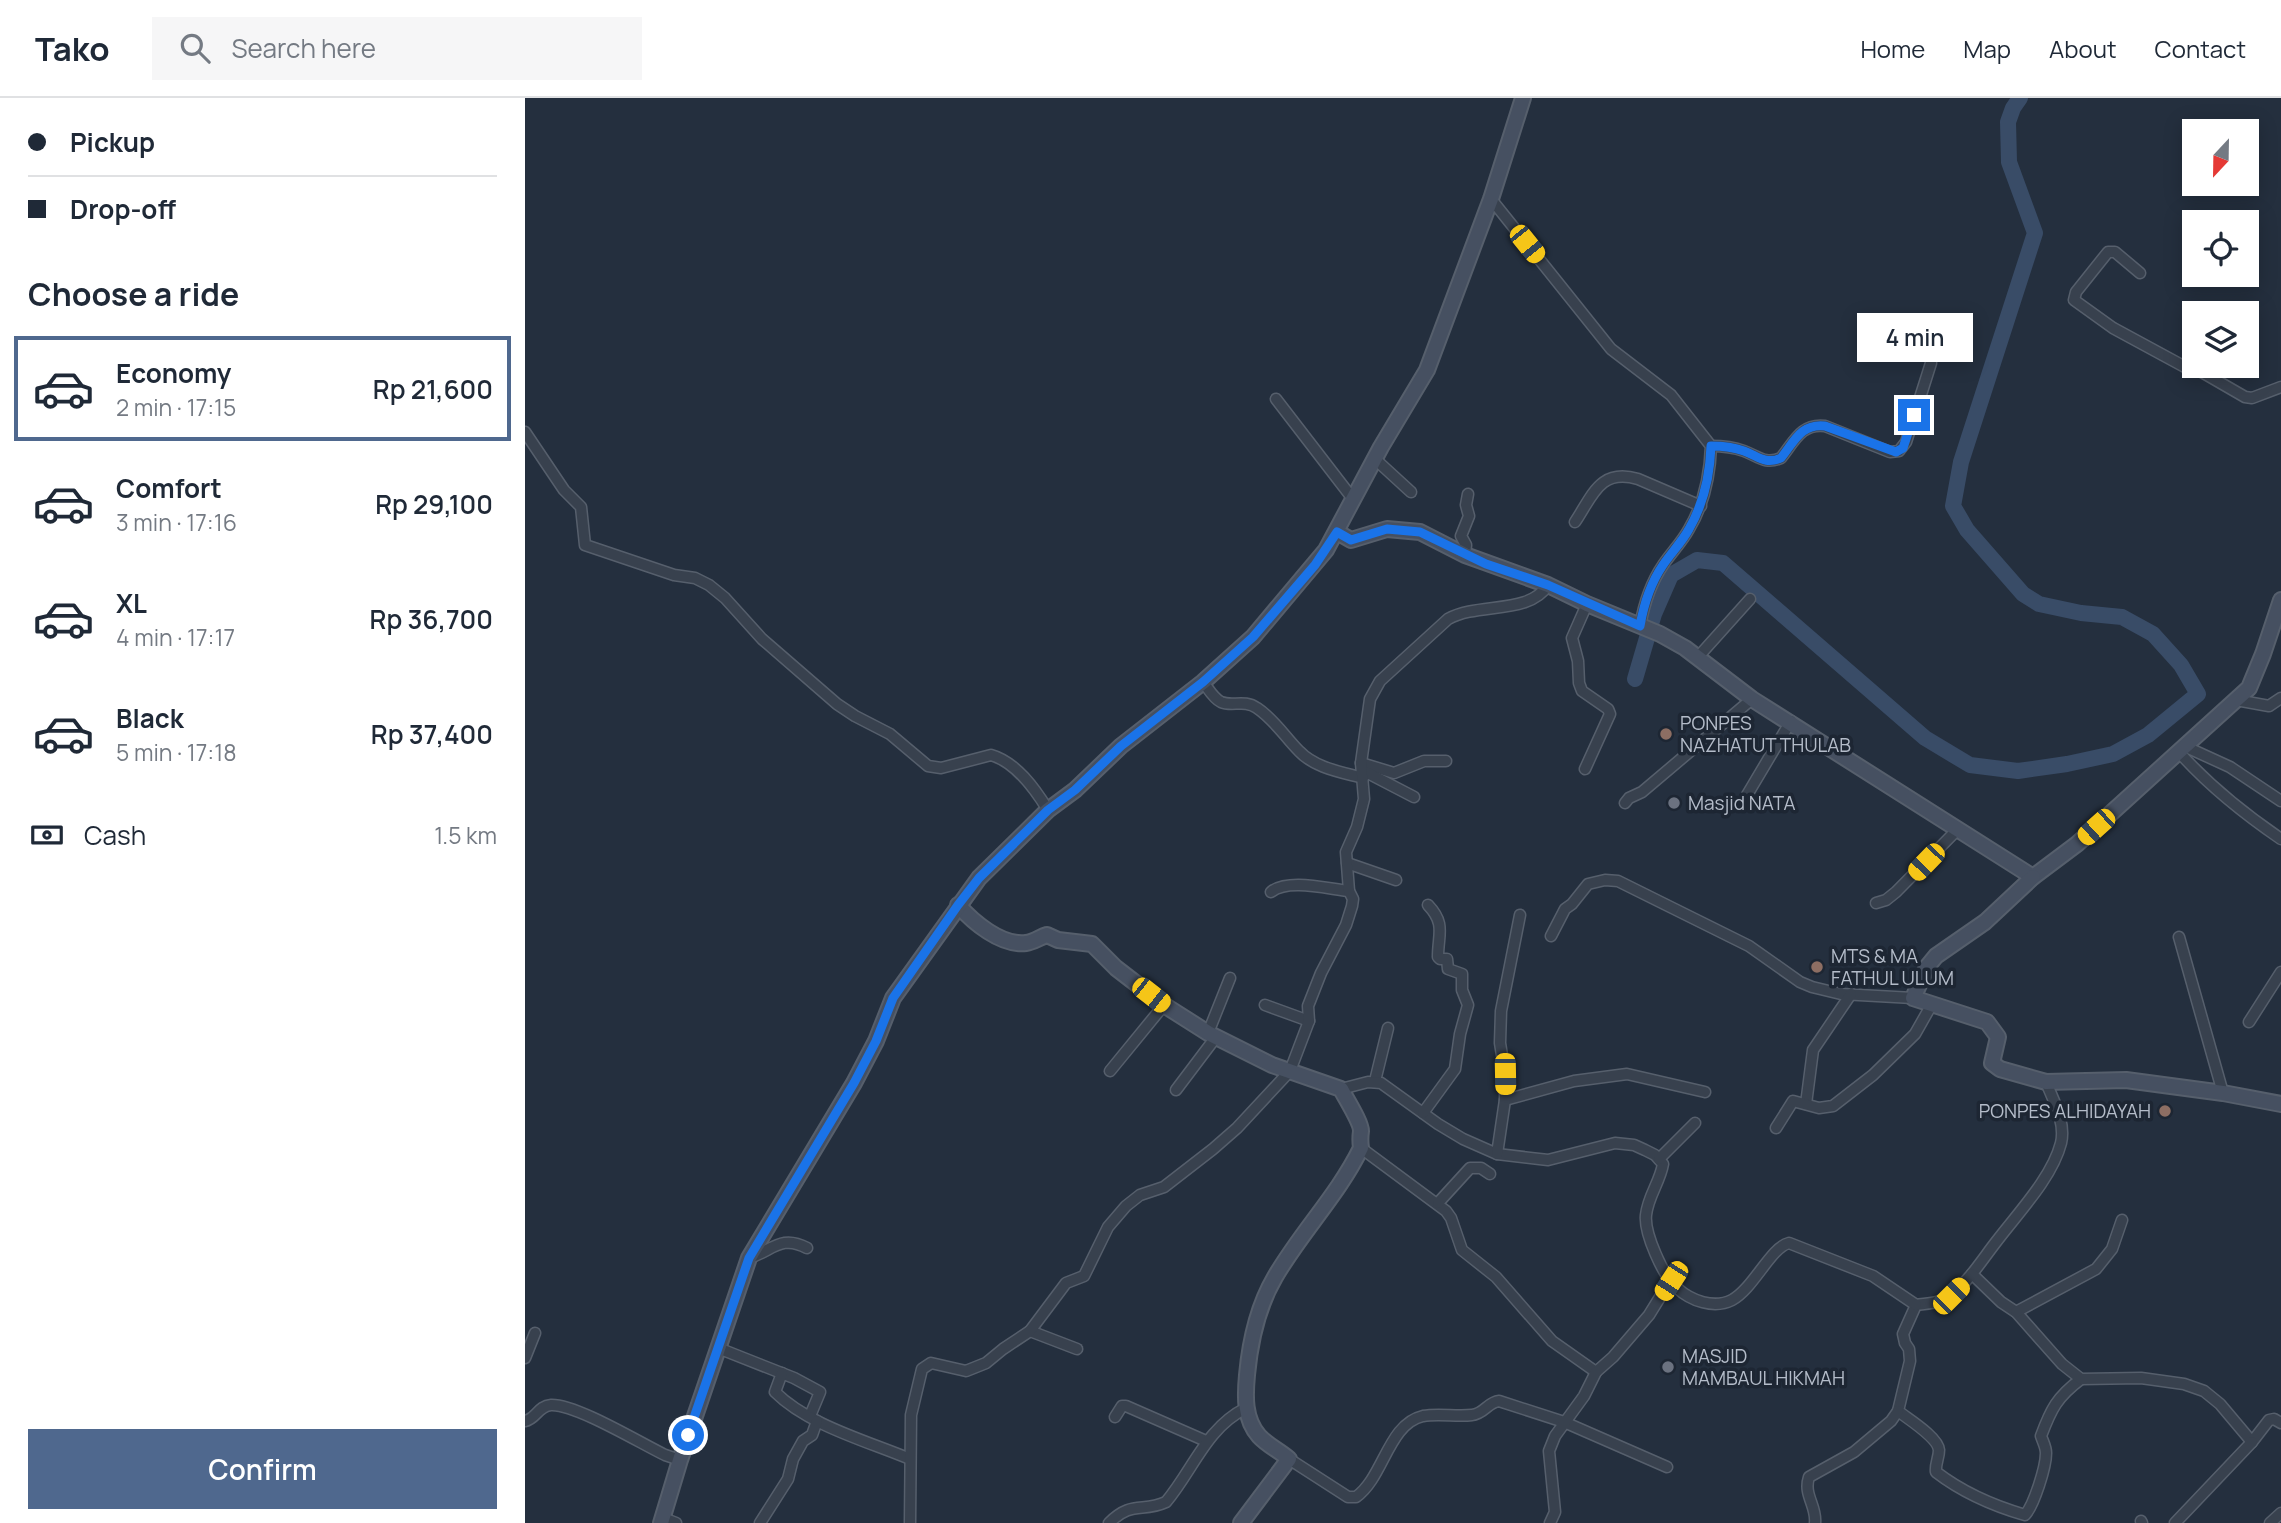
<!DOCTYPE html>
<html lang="en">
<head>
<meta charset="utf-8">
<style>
  :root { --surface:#fff; --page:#f6f6f7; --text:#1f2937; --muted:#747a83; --line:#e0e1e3; --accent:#4f688e }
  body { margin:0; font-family:Manrope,sans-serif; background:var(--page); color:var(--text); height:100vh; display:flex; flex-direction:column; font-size:26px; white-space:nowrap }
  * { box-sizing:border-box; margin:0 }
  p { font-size:23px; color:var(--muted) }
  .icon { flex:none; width:38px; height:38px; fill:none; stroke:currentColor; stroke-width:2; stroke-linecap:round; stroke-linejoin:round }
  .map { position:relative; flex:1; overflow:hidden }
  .sheet { display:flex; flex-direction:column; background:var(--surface); width:525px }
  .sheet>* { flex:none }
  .top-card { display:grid; align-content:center; height:154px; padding:0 28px; background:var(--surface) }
  .needle { width:46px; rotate:202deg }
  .tools { position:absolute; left:1657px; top:21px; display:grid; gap:14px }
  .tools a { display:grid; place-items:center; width:77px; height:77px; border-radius:0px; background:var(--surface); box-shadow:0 4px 18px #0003; font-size:35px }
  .end { position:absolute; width:32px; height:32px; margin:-16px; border:9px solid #1a73e8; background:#fff; box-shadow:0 0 0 4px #fff }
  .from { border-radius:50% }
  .bubble { position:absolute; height:49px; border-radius:0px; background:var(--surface); box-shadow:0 4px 18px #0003; font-size:23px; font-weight:600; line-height:49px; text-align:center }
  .car { position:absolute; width:21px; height:42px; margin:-21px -10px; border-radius:9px; box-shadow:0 0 5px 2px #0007; background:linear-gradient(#f5c518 24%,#345 0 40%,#f5c518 0 76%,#345 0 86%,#f5c518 0) }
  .top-card b { display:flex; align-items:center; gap:24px; height:66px; font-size:26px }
  .top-card b+b { border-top:2px solid var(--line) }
  .top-card i { width:18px; height:18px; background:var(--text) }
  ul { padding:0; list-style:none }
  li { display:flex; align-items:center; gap:21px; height:105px; margin:0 14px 10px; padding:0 14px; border:4px solid transparent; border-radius:0px }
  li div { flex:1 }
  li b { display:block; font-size:26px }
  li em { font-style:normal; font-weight:600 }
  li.active { border-color:var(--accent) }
  li>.icon { width:63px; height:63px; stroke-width:1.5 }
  h2 { padding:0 28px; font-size:32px; line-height:84px }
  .pay { display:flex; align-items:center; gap:18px; height:77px; padding:0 28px; font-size:26px }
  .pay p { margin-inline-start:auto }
  .action { display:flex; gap:14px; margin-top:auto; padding:14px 28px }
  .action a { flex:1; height:80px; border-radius:0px; background:var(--accent); color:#fff; font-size:28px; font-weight:600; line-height:80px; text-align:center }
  header { display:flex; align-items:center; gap:42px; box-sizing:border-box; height:98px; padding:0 35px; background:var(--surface); border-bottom:2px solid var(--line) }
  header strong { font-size:33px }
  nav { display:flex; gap:38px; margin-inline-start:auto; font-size:24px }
  .search { width:490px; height:63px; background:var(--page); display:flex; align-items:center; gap:18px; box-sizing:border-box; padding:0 24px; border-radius:0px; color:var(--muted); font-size:26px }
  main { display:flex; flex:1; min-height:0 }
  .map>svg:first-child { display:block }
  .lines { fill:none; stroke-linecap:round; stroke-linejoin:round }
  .river { stroke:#394c67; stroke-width:16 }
  .street-casing { stroke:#565f6c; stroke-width:13 }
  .secondary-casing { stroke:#565f6c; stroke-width:18 }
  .street { stroke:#38414e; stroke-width:10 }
  .secondary { stroke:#465061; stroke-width:14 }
  .route { stroke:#1a73e8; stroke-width:9 }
  .education-dot { fill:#8d6e63; stroke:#1d2633; stroke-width:2.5 }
  .worship-dot { fill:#6b7280; stroke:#1d2633; stroke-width:2.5 }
  .labels { text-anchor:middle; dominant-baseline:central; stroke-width:7; stroke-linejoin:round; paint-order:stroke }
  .poi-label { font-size:19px; fill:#b4bcc9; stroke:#1d2633; text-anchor:start }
</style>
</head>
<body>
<header>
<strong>Tako</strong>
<div class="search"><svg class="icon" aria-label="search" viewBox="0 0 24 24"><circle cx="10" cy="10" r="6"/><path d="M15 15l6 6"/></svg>Search here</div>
<nav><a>Home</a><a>Map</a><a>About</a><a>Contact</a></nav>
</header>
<main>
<section class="sheet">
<div class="top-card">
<b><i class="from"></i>Pickup</b>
<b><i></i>Drop-off</b>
</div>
<h2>Choose a ride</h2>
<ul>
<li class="active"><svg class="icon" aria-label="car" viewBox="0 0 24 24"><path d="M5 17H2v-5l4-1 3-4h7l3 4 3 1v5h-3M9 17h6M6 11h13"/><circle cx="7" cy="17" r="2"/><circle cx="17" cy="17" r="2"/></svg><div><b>Economy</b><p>2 min · 17:15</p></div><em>Rp 21,600</em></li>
<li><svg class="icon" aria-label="car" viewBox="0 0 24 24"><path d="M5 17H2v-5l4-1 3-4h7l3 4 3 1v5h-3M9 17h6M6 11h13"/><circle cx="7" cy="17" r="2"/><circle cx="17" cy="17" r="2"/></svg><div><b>Comfort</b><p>3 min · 17:16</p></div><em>Rp 29,100</em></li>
<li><svg class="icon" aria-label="car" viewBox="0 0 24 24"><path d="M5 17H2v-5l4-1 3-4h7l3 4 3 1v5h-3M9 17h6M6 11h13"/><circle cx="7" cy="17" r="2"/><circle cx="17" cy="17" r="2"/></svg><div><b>XL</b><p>4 min · 17:17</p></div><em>Rp 36,700</em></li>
<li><svg class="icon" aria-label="car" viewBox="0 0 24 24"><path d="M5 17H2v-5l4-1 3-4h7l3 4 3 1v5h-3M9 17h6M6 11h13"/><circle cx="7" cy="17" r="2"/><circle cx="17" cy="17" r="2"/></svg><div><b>Black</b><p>5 min · 17:18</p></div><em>Rp 37,400</em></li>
</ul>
<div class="pay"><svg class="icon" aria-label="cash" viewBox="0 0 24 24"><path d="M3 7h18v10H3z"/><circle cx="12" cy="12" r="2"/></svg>Cash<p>1.5 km</p></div>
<div class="action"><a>Confirm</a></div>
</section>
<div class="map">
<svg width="1756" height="1425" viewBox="0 0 1756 1425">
  <rect width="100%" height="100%" fill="#242f3e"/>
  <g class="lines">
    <!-- river -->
    <path class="river" d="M1110,581L1129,516L1146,477L1172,462L1198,465L1400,640L1445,667L1493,673L1542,666L1588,656L1623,637L1673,596L1656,567L1628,536L1597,519L1556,515L1514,506L1498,496L1442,432L1428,408L1436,364L1510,135L1484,64L1483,24L1488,10L1495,0"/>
    <!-- street casing -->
    <g class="street-casing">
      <g id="street">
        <path d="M966,101L1086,251L1146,297L1186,348C1185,377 1179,406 1164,431C1157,444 1146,455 1138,467C1125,486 1119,506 1115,528"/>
        <path d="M1615,175L1590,154H1583L1551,194L1549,202L1588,230L1660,269L1675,273L1720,299L1727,300L1756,289"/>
        <path d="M751,301L828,401"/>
        <path d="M0,334L39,392L56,409L60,447L149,477L170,480L184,487L200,500L237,541L312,606L330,618L365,636L403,668L416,670L466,657C491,664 510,691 523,712"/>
        <path d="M1186,348C1197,348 1208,349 1219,353C1233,358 1240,367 1256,360C1269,344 1276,325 1300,328L1365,354L1374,353L1381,344L1406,265"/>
        <path d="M850,361L886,394"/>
        <path d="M1050,424C1068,397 1075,370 1113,381L1176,408"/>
        <path d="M940,457L941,447L936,438L944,418L941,407L943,396"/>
        <path d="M1173,559L1225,501"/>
        <path d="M678,584C683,590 688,600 696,604C707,609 719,601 732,610C749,621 760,639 774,653C790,670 816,674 838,680"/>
        <path d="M1711,602L1744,608L1756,600"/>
        <path d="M1659,648L1705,669L1756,703"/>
        <path d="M1653,653C1684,688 1718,715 1756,741"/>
        <path d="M836,665L869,675L899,663H921"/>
        <path d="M1060,671L1085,616L1083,611L1057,593L1054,585L1053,563L1047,540L1062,506"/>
        <path d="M837,672L889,699"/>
        <path d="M1222,697L1266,623"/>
        <path d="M1100,705L1104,700L1117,694L1227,601"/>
        <path d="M822,765L871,782"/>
        <path d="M746,794C763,780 803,791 824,793"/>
        <path d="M1351,805L1361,802L1371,794L1432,732"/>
        <path d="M1026,838L1040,811L1047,806L1063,786L1080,782L1093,783L1224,848L1275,884L1287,889L1316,896L1388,900"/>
        <path d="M1654,839L1698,995"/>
        <path d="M740,907L784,923"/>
        <path d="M1724,924L1756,874"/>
        <path d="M683,935L705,880"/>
        <path d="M585,973L639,907"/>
        <path d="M850,983L863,930"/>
        <path d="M1521,984C1528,1002 1541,1024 1536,1045C1527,1080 1492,1116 1471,1144C1457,1162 1444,1183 1426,1197C1414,1206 1404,1205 1391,1207L1378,1236L1380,1245L1384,1251L1385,1263L1373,1313C1383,1321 1413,1339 1414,1352C1414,1360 1410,1366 1411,1374C1437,1394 1469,1408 1500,1417C1509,1407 1521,1369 1521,1355C1521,1349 1518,1344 1516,1338C1526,1311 1532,1299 1556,1281"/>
        <path d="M816,991L843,984L856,985L913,1026L938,1041L972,1056L1023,1062L1090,1045L1109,1047L1120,1052L1130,1057L1138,1066C1135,1084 1123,1098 1121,1117C1119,1135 1138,1178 1152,1190C1166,1203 1189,1211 1207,1202C1228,1191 1246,1149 1264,1145L1348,1178L1391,1207"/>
        <path d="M651,992L691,939"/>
        <path d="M980,1002L1049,983L1102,976L1180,994"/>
        <path d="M1281,1006L1288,952L1326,896"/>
        <path d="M898,1015L930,971L935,936L943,907L937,892V876L923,871L922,861H915L913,859C913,836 921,826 903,807"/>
        <path d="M1251,1030L1268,1003L1294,1010L1308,1008L1348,977L1390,936L1407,906"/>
        <path d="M836,1050L921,1113L926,1120L937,1152L971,1179L1027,1243L1071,1274"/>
        <path d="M972,1056L980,1002V976L975,945L976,913L995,817"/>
        <path d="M1134,1061L1170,1025"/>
        <path d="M913,1105L945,1070H956L965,1076"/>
        <path d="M224,1160C247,1153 256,1136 282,1150"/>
        <path d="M1447,1176L1476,1204L1491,1214L1537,1266L1556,1281L1616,1280L1659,1286L1679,1293L1695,1306L1727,1344L1744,1322L1749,1321L1756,1325"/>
        <path d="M1491,1214L1571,1171L1587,1151L1597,1122"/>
        <path d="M505,1233L552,1251"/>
        <path d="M193,1250L269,1280L295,1294L285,1318"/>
        <path d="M0,1260L10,1235"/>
        <path d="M257,1275L250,1294C283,1327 342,1343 385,1361"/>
        <path d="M590,1319L597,1308H601L681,1343"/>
        <path d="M0,1323C11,1321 13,1308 26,1307C51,1306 115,1345 140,1357L155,1362"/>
        <path d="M764,1361L823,1399H831C859,1379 863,1326 898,1318C914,1315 931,1319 947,1317C959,1316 963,1304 974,1303L1039,1324L1142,1369"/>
        <path d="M138,1420L151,1425"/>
        <path d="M1616,1423L1617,1425"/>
        <path d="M235,1425L263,1381L268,1361L278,1343L287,1337L292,1323"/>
        <path d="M385,1425L386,1317L397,1271L406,1265L441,1273L461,1265L478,1251L505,1233L541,1185L559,1178L583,1129L601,1108L615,1097L639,1089L688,1051L712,1030L765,973L784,923L783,908L796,875L821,827L827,808L828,801L824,793L821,754L832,729L839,701L836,665L845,601L855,583L923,521C954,504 1004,517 1023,487"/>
        <path d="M584,1425C607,1402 617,1415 641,1404C668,1372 681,1330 721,1310"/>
        <path d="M1025,1425L1030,1414L1024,1353L1030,1338L1059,1298L1071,1274L1088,1259L1124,1217L1145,1183"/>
        <path d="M1290,1425C1292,1408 1278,1397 1284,1379L1329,1354L1366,1323L1373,1313"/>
        <path d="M1650,1425L1727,1344"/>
        <path d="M1745,1425L1756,1415"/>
      </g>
    </g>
    <!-- secondary casing -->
    <g class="secondary-casing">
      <g id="secondary">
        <path d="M812,434L826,442L862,431L895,434L940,457L1023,487L1062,506L1135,536L1160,550L1227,601L1508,779L1552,746L1724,590L1738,556L1756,502"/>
        <path d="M1508,779L1460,824L1411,858L1402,869L1388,900L1462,924L1473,939L1467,965L1475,971L1521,984L1601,982L1698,995L1756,1006"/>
        <path d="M433,807C448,824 476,848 501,845C509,844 515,839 522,837L533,842L567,846L591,870L639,907L683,935L747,967L816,991C821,1001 836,1024 836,1033C835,1040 835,1043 836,1050C813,1097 776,1134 750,1179C733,1208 725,1244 722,1277C720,1298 719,1321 734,1338C742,1347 755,1353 764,1361L716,1425"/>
        <path d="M136,1425L155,1362L224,1160L329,985L351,943L368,900L454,780L523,712L550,692L596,648L678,584L728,539L801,452L856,349L902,272L966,101L998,0"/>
      </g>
    </g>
    <!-- street -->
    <use href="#street" class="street"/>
    <!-- secondary -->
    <use href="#secondary" class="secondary"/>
  </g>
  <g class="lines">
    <!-- route -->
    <path class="route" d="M163,1337L224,1160L329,985L351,943L368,900L433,807L454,780L523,712L550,692L596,648L678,584L728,539L790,467L812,434L826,442L862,431L895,434L961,466L1023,487L1115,528C1119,505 1125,486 1138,467C1146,455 1157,444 1164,431C1179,405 1185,377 1186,348C1197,348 1208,349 1219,353C1233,358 1240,367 1256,360C1269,344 1276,325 1300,328L1371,354L1378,350L1389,317"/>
  </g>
  <!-- markers -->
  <g class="education-dot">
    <circle cx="1141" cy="636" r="7"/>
    <circle cx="1292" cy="869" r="7"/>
    <circle cx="1640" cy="1013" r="7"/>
  </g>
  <g class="worship-dot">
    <circle cx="1149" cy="705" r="7"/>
    <circle cx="1143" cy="1269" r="7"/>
  </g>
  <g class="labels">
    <!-- poi labels -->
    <g class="poi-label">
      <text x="1155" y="625">PONPES<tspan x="1155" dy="22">NAZHATUT THULAB</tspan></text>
      <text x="1163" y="705">Masjid NATA</text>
      <text x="1306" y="858">MTS &amp; MA<tspan x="1306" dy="22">FATHUL ULUM</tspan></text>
      <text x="1626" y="1013" text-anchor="end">PONPES ALHIDAYAH</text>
      <text x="1157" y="1258">MASJID<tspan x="1157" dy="22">MAMBAUL HIKMAH</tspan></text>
    </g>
  </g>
</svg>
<div class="tools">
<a><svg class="needle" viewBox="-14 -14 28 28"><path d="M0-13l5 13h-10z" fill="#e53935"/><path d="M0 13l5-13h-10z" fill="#747a83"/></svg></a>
<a><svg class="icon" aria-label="locate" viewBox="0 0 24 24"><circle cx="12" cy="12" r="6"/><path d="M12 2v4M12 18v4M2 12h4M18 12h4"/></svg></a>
<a><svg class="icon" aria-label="layers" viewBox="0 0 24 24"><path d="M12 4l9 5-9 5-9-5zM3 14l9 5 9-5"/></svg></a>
</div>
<i class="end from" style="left:163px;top:1337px"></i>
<i class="end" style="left:1389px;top:317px"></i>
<div class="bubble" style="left:1332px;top:215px;width:116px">4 min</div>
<i class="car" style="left:1002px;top:146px;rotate:141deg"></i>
<i class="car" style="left:1571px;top:729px;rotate:228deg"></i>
<i class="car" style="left:1401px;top:764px;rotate:224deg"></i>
<i class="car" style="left:626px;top:897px;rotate:128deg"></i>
<i class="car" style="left:980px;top:976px;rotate:179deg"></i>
<i class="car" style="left:1146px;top:1183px;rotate:213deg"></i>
<i class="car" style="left:1426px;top:1198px;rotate:45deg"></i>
</div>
</main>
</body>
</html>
